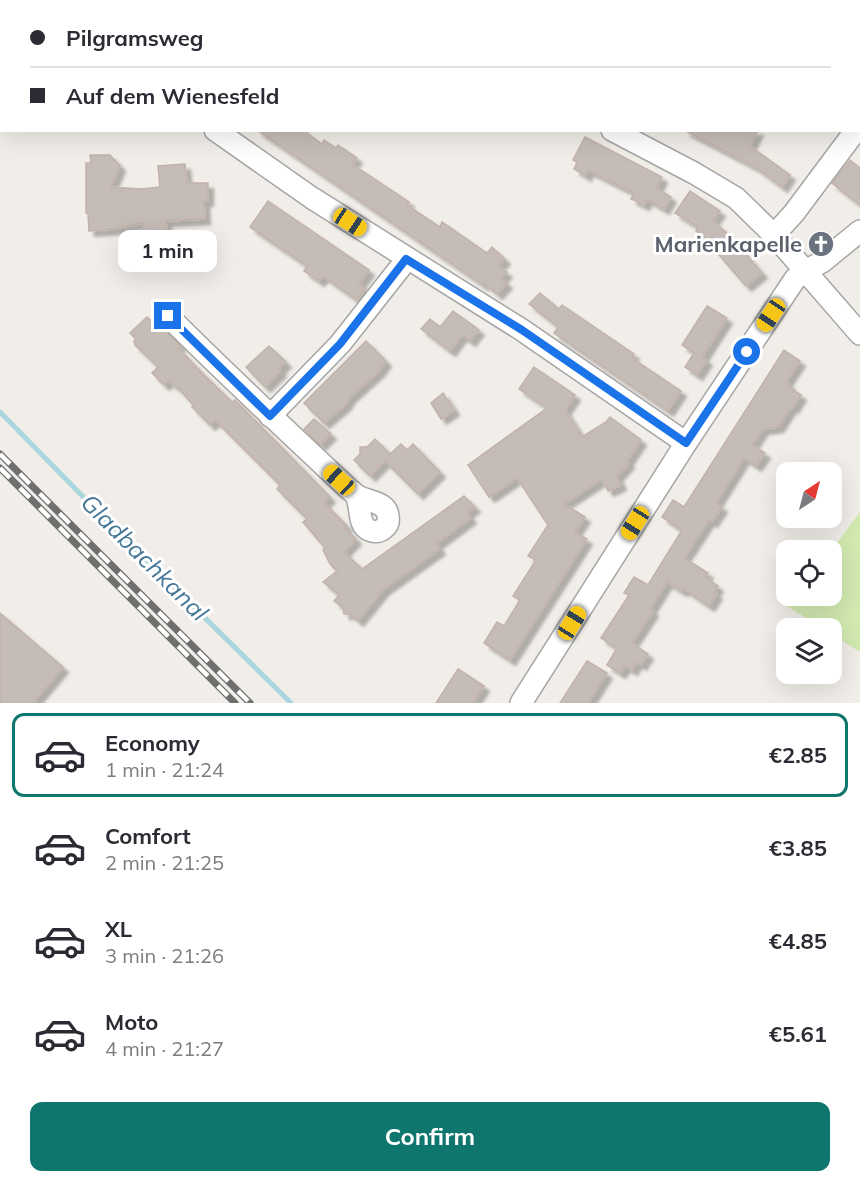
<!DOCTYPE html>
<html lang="en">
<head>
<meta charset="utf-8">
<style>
  :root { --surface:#fff; --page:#f7f7f7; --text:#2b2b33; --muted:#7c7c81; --line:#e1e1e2; --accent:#0f766e }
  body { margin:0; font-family:Mulish,sans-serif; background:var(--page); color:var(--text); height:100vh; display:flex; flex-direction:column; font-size:22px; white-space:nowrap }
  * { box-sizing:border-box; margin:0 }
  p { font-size:20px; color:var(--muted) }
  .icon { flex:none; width:33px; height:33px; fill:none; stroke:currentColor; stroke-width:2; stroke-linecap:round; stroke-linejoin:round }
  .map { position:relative; height:703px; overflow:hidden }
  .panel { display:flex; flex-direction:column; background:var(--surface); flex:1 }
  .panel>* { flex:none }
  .banner { position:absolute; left:0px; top:0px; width:861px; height:132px; box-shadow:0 6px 24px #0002; display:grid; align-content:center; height:132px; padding:0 30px; background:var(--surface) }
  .needle { width:39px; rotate:36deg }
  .fabs { position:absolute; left:776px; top:462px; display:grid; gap:12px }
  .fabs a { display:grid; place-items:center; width:66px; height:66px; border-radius:12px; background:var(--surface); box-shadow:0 6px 24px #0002; font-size:30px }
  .end { position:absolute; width:27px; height:27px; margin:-14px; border:8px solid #1a73e8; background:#fff; box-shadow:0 0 0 3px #fff }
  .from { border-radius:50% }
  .bubble { position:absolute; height:42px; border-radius:12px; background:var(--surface); box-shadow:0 6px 24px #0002; font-size:20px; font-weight:700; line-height:42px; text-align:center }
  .car { position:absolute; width:18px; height:36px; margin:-18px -9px; border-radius:8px; box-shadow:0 0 4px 2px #0007; background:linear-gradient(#f5c518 24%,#345 0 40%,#f5c518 0 76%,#345 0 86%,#f5c518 0) }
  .banner b { display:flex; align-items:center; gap:21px; height:57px; font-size:22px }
  .banner b+b { border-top:2px solid var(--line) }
  .banner i { width:15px; height:15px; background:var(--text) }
  ul { padding:10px 0 0; list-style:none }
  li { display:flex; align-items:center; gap:18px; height:84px; margin:0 12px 9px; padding:0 18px; border:3px solid transparent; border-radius:12px }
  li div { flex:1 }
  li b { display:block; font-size:22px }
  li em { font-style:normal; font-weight:700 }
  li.selected { border-color:var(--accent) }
  li>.icon { width:54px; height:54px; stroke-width:1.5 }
  .action { display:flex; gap:12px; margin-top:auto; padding:12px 30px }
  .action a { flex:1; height:69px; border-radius:12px; background:var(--accent); color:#fff; font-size:24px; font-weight:700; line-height:69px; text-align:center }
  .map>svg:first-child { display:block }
  .grass { fill:#d2e9b0 }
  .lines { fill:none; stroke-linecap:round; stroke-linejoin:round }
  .stream { stroke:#aad7dd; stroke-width:5 }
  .building { fill:#c6bcb7; stroke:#c2b2aa; stroke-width:1.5; filter:url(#shadow) }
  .minor-casing { stroke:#a5a5a5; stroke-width:24 }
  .minor { stroke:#fff; stroke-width:21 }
  .rail-casing { stroke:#6f6f6f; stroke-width:7 }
  .rail { stroke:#fff; stroke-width:4.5; stroke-dasharray:14; stroke-linecap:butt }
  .route { stroke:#1a73e8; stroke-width:8 }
  .labels { text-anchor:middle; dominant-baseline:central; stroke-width:6; stroke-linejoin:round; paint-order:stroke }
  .worship-label { font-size:22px; font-weight:bold; fill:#5b616d; stroke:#fff; text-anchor:end }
  .water-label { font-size:24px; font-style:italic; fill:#457797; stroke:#fff }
</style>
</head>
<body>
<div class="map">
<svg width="860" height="703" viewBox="0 0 860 703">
  <defs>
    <filter id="shadow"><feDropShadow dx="5.5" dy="5.5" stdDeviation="1.5" flood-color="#0004"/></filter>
  </defs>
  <rect width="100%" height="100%" fill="#f1ede8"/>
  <!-- grass -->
  <path class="grass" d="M860,512V652L831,634V628H823L785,605L791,596H831V551Z"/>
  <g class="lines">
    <!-- stream -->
    <path class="stream" d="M0,412L103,517L291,703"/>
  </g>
  <!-- building -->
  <g class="building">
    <path d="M257,130H303L322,144L324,140L336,148L338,145L357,158L352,164L409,202L407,205L440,227L442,222L487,253L492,247L505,259L498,266L507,272L501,278L507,283L497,294L484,283L483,285Z"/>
    <path d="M684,130H758L750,146L790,175L782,187L755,167Z"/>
    <path d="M585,137L662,177L657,188L671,197L664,209L647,199L644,205L631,199L634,193L588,170L586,176L574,169L577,162L573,160Z"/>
    <path d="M90,155H110L120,166L111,187L141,189L160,187L158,166L185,164L187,183H208V201H204L205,219L166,221L167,231L143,233V223L113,229L89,231L88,213H86V163H91Z"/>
    <path d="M850,160L860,168V205L832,183Z"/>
    <path d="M690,191L720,211L713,221L730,236L762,273L746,286L719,255L723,251L696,231L698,227L675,213Z"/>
    <path d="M268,201L369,270L359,284L366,288L357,300L323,276L319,281L304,271L307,266L250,227Z"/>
    <path d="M540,293L559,309L562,305L634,354L632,358L681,391L668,411L554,333L558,327L529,304Z"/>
    <path d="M707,306L727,318L702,357L707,360L697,375L685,367L694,353L682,345Z"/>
    <path d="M453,311L479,330L470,341L462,335L450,351L421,329L430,319L440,327Z"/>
    <path d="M147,317L153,322L155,320L180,345L178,348L202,373L232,402L235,400L330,497L324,503L347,526L345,528L356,539L344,552L362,569L464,496L475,507L467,513L471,518L436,544L440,549L383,590L358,621L350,614H344L343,608L334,601L339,595L323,582L337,571L330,564L323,550L325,548L303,522L307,519L277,489L280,485L215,420L210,425L192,407L194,406L179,389L168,381L164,385L152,373L158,367L135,345L134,341L136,339L130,333Z"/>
    <path d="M366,341L386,361L379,371L349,398L346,404L324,423L304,403Z"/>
    <path d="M269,346L286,362L279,369L281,371L265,387L246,367Z"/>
    <path d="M784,350L800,361L786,382L790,385L789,387L801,395L793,408L791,407L778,427L763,429L752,445L765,453L756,466L744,458L716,503L722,507L712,522L709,520L684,558L708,573L705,577L718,586L714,592L717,594L709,606L684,589L682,591L667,582L650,609L653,611L632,643L648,654L641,665L637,662L632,670L625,666L620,673L607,665L617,648L601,638L629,595L624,593L634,577L648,585L682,530L662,517L673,500L684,507Z"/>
    <path d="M534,367L575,395L565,410L582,437L606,422L610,417L641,440L627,461L629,463L617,476L621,485L608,491L602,479L564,504L585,517L575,532L587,539L510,660L484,643L497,622L504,626L520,600L513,596L536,560L528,556L548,525L517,478L489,497L468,465L547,408L519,389Z"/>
    <path d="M443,393L454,410L441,419L431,403Z"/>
    <path d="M314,419L331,434L320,445L304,429Z"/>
    <path d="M375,439L390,454L401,444L407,450L413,444L440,472L418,494L385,461L370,476L354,460L360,454V447H367Z"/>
    <path d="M0,613L63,667L33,703H0Z"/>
    <path d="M587,661L607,673L588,703H560Z"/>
    <path d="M458,669L484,686L473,703H436Z"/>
  </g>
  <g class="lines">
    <!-- minor casing -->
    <g class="minor-casing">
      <g id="minor">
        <path d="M62,0L63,2"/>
        <path d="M434,0L435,2"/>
        <path d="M836,0L838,2"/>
        <path d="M860,19V20"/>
        <path d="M215,130L312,198L522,330L686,443"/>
        <path d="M612,130L694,173L736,198L774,235L860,334"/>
        <path d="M774,235L794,213L856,130"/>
        <path d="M168,316C227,375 288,432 349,489C352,491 354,493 356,495C367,502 387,501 388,516C389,521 388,525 384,528C377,535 365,531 362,522C359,513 360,504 356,495"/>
        <path d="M270,416L340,344L407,259"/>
        <path d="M521,703L686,443L795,279L805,271L822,262L860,231"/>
      </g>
    </g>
    <!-- minor -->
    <use href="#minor" class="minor"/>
    <!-- rail casing -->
    <g class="rail-casing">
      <g id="rail">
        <path d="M0,454L250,703"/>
        <path d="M0,468L235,703"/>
      </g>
    </g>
    <!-- rail -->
    <use href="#rail" class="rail"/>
  </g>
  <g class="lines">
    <!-- route -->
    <path class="route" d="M168,316L270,416L340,344L406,259L522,330L686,443L747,352"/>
  </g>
  <!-- icons -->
  <defs>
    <g id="church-disc" transform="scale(1.35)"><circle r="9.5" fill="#6b7280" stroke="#fff"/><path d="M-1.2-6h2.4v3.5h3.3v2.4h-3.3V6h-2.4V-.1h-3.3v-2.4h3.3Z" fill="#fff"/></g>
  </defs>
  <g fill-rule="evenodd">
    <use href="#church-disc" x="821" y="244"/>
  </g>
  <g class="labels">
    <!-- worship labels -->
    <g class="worship-label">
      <text x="802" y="244">Marienkapelle</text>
    </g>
    <!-- water labels -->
    <g class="water-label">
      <text transform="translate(145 557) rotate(45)">Gladbachkanal</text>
    </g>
  </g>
</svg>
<div class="fabs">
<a><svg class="needle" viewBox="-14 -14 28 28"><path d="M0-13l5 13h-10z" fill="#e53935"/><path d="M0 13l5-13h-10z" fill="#7c7c81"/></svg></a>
<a><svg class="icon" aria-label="locate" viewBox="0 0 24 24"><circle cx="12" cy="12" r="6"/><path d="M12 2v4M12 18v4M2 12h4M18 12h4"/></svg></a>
<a><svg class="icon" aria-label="layers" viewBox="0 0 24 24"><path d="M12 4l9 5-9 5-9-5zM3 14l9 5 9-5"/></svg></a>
</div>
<i class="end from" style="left:747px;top:352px"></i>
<i class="end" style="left:168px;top:316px"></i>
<div class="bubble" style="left:118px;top:230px;width:99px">1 min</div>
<i class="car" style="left:350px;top:222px;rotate:123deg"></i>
<i class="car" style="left:771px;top:315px;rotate:214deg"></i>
<i class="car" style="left:339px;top:480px;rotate:313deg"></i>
<i class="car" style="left:635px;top:523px;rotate:212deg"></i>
<i class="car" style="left:572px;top:623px;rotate:32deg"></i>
<div class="banner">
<b><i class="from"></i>Pilgramsweg</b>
<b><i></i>Auf dem Wienesfeld</b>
</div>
</div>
<section class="panel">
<ul>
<li class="selected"><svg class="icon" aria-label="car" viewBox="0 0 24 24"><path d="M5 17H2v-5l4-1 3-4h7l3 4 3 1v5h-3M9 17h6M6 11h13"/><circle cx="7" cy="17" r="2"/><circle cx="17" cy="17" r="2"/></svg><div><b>Economy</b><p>1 min · 21:24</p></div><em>€2.85</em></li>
<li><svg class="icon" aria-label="car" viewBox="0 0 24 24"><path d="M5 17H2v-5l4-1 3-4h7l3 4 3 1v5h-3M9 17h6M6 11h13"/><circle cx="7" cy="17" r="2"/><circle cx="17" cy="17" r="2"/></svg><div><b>Comfort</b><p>2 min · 21:25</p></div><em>€3.85</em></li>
<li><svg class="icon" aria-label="car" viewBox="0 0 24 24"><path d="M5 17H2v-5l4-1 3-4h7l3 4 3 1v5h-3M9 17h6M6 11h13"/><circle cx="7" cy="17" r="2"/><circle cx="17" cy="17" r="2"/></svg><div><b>XL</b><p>3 min · 21:26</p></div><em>€4.85</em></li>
<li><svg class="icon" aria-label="car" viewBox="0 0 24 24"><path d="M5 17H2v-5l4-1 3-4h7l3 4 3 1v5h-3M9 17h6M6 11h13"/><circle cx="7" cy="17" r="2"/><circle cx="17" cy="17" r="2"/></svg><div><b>Moto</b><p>4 min · 21:27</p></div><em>€5.61</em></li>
</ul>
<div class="action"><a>Confirm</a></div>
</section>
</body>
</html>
